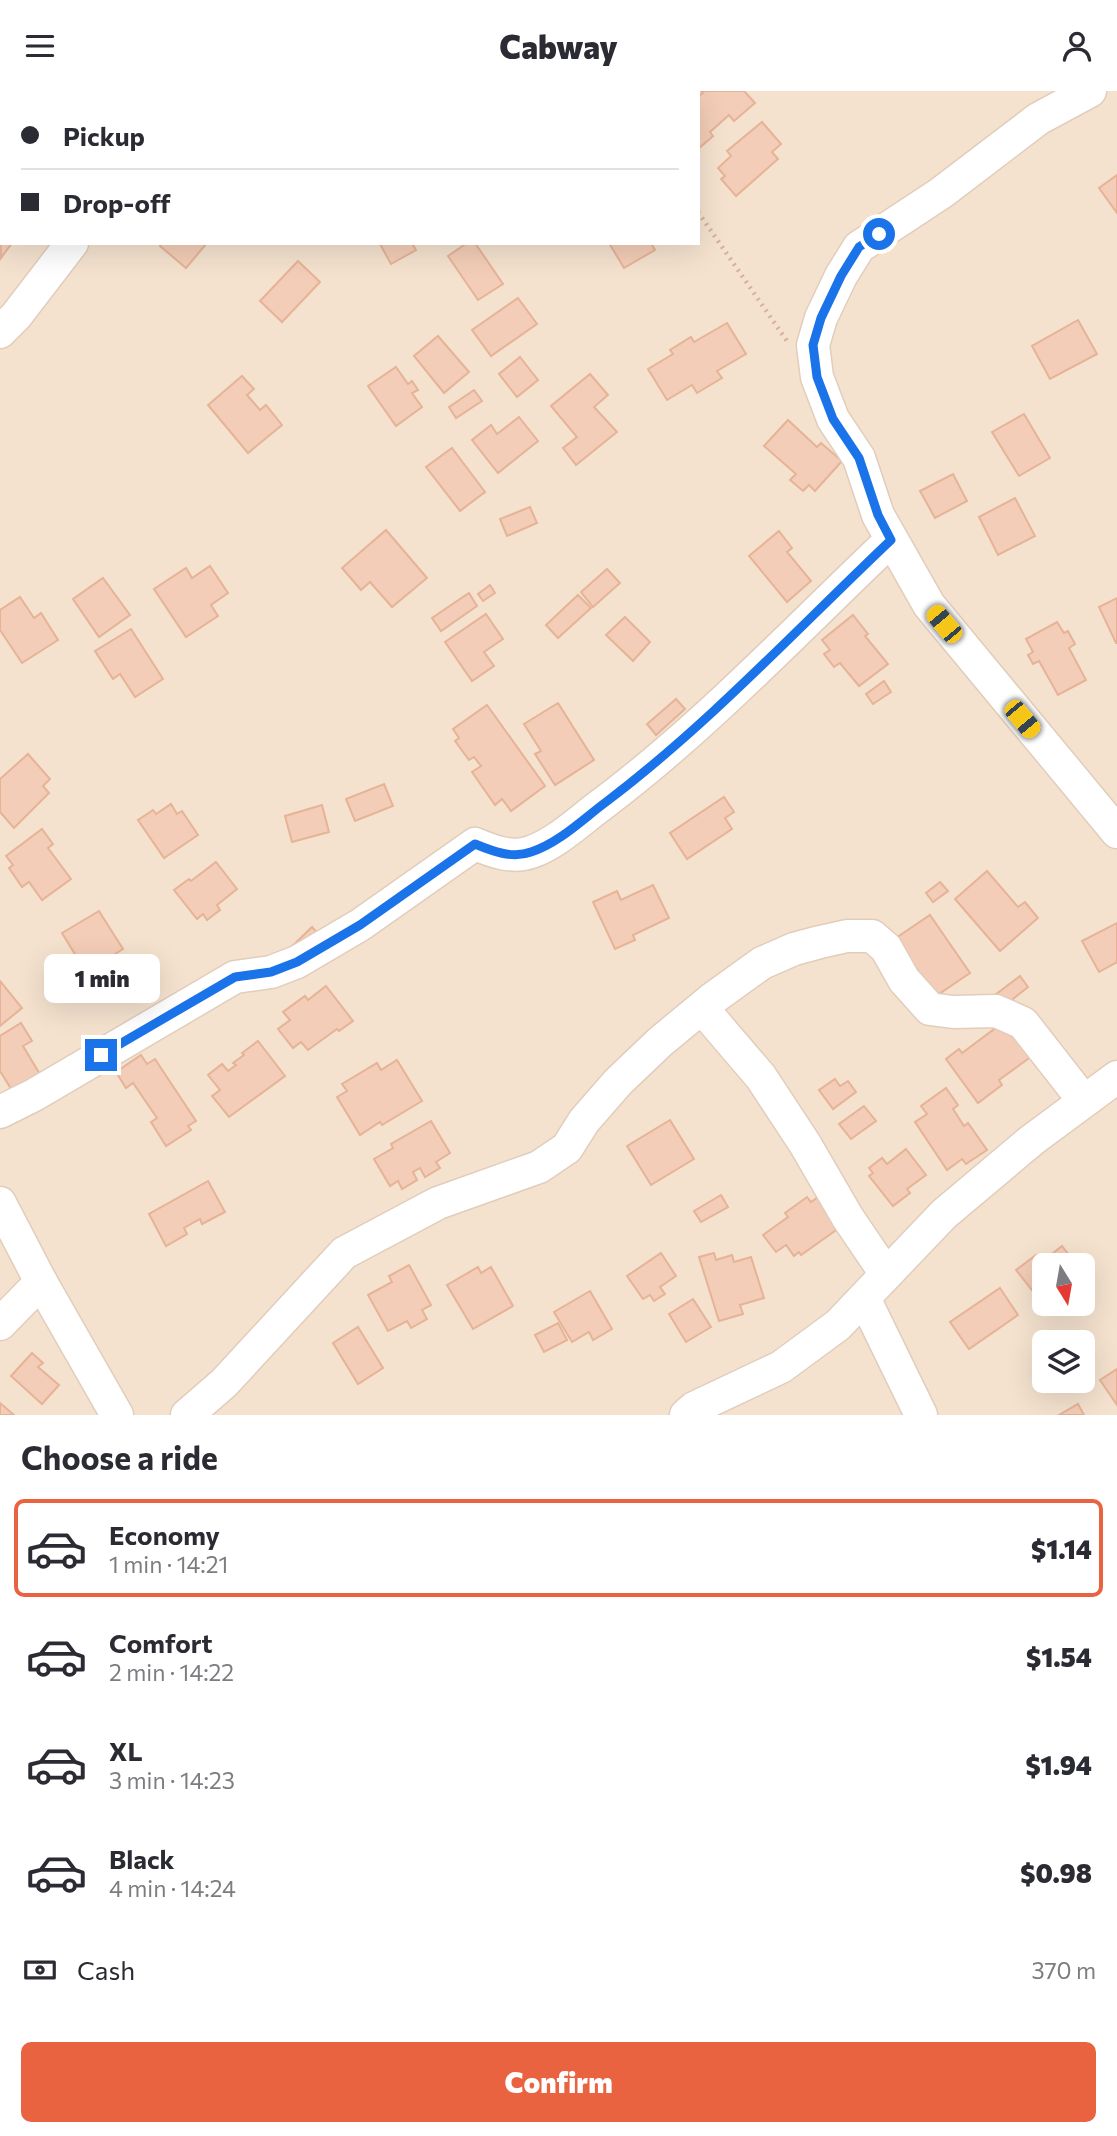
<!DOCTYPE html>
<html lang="en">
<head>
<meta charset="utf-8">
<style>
  :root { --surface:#fff; --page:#f7f7f7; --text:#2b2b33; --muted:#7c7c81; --line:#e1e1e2; --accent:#ea6341 }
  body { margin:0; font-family:Commissioner,sans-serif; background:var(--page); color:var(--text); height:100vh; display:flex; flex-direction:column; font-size:26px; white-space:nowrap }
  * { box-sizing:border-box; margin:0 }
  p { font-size:23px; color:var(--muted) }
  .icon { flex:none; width:38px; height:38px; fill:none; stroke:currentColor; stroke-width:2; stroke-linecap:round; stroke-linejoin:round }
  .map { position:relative; height:1324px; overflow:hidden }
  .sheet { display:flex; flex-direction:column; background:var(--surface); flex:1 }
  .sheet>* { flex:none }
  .top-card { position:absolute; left:0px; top:0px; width:700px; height:154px; box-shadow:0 7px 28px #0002; display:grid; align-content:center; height:154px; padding:0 21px; background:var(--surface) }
  .needle { width:46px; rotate:169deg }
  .fabs { position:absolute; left:1032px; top:1162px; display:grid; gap:14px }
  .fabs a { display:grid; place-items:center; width:63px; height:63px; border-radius:10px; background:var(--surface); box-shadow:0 7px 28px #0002; font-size:35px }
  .end { position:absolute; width:32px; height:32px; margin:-16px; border:9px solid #1a73e8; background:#fff; box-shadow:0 0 0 4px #fff }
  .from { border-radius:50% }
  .bubble { position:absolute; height:49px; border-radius:10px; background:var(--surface); box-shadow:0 7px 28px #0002; font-size:23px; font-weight:800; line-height:49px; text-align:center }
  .car { position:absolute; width:21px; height:42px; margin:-21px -10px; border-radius:9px; box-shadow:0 0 5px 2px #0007; background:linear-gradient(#f5c518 24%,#345 0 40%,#f5c518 0 76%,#345 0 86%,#f5c518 0) }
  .top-card b { display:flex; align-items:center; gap:24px; height:66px; font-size:26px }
  .top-card b+b { border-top:2px solid var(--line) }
  .top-card i { width:18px; height:18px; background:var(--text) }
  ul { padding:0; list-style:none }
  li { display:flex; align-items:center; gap:21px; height:98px; margin:0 14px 10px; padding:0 7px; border:4px solid transparent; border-radius:10px }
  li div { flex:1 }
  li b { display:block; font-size:26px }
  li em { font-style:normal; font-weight:800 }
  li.current { border-color:var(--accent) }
  li>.icon { width:63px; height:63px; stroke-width:1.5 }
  h2 { padding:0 21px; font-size:32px; line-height:84px }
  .pay { display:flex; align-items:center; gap:18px; height:77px; padding:0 21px; font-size:26px }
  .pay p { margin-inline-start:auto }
  .action { display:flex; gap:14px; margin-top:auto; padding:14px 21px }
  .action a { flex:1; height:80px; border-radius:10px; background:var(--accent); color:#fff; font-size:28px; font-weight:800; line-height:80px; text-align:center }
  header { display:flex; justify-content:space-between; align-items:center; height:91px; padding:0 21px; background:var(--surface); font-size:32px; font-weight:800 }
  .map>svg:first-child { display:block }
  .residential { fill:#f4e2ce; fill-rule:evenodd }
  .building { fill:#f3cdb7; stroke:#e6b397; stroke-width:2 }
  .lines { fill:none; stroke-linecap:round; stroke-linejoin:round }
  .minor-casing { stroke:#e1cdbc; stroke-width:35 }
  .path { stroke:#d7b19b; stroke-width:4.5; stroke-dasharray:2 5; stroke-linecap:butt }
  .minor { stroke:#fff; stroke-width:32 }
  .route { stroke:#1a73e8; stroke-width:9 }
</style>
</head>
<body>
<header><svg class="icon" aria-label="menu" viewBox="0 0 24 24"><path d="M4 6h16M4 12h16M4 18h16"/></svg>Cabway<svg class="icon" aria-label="person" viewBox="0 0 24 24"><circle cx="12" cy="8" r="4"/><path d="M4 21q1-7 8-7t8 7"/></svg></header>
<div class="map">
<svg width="1117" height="1324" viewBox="0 0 1117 1324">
  <rect width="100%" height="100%" fill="#fdf1e0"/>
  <!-- residential -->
  <path class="residential" d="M0,0H1117V1324H0ZM2,2H698V152H2ZM1045,1174H1083V1213H1045ZM1045,1251H1083V1290H1045Z"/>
  <!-- building -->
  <g class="building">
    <path d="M463,0H493L462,2Z"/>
    <path d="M635,0H663L662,2Z"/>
    <path d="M701,0H744L755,12L734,30L729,24L710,41L713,45L698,58V6L703,2Z"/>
    <path d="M762,31L781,53L772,61L778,68L736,105L721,88L725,85L718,77L731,65L727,60Z"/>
    <path d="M1117,84V122L1099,97Z"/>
    <path d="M0,126L2,152H12L1,167Z"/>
    <path d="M162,152H207L186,177L160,155Z"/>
    <path d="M382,152H412L416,159L391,173L380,153Z"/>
    <path d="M467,152H475L503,193L478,209L448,165Z"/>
    <path d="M609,152H651L655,159L624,177Z"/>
    <path d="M298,170L320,191L282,231L260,210Z"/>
    <path d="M518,207L537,233L491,265L472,239Z"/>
    <path d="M1078,229L1097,263L1050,288L1032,255Z"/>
    <path d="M727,232L746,263L717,280L722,287L697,302L692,294L667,309L648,278L673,263L670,259L691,246L694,251Z"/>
    <path d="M438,245L469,281L444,302L414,265Z"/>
    <path d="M520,266L538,289L517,306L499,283Z"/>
    <path d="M396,276L408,293L412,290L418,299L412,302L422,316L396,335L368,295Z"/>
    <path d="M590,283L608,304L594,316L617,341L576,374L563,357L577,346L551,315Z"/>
    <path d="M242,285L254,298L247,304L260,319L266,314L282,334L248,362L208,314Z"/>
    <path d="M474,299L482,310L456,327L449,316Z"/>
    <path d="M1024,323L1050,367L1019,385L992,341Z"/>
    <path d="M519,326L538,350L498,382L472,349L491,334L497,343Z"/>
    <path d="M788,329L817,356L821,352L842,370L815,400L809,394L803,400L790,389L796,383L764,355Z"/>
    <path d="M452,357L485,401L460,420L426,376Z"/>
    <path d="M953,383L967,410L935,427L920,400Z"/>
    <path d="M1015,407L1035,445L998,464L979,426Z"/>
    <path d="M530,416L537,432L507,445L500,428Z"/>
    <path d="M386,439L427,487L392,516L370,491L361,499L342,477Z"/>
    <path d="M779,440L792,457L787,461L811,490L787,511L749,465Z"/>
    <path d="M210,475L228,502L211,514L218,525L186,546L154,498L186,477L192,487Z"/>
    <path d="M607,478L620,492L593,516L581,501Z"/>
    <path d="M103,487L130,524L99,546L73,508Z"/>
    <path d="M490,494L495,502L483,510L478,503Z"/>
    <path d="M469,502L477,515L441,540L432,527Z"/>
    <path d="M578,504L591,517L558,547L546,534Z"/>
    <path d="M20,506L34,527L41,522L58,549L22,572L0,539V519Z"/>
    <path d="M1117,507V552H1116L1099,516Z"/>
    <path d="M486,523L503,548L484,561L494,575L472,590L445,551Z"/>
    <path d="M853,524L868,543L865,545L888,573L859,595L840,572L834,576L824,563L830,559L822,549Z"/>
    <path d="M625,526L650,551L633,570L606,544Z"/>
    <path d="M1057,531L1064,542L1068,540L1075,553L1069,557L1086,589L1058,604L1039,570L1033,573L1028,564L1033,561L1026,548Z"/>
    <path d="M131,538L163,588L135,606L120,583L113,588L95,560Z"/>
    <path d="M884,590L891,601L873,613L866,603Z"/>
    <path d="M676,608L685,618L656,644L647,633Z"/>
    <path d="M558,612L594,669L555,694L535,663L541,660L524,633Z"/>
    <path d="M487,614L545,695L511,720L502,708L495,714L472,681L481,675L474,666L469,669L455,650L459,647L453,638Z"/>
    <path d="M28,663L50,688L43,695L49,702L14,737L0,721V688Z"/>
    <path d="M384,693L393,715L355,730L346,708Z"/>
    <path d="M724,706L734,721L725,727L732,738L687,768L670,742Z"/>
    <path d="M171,713L177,723L182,720L198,744L164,767L138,729L153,719L156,723Z"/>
    <path d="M322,714L329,741L292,751L285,725Z"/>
    <path d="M42,738L53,753L48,757L71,788L42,809L29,791L22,796L9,777L13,774L6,765Z"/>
    <path d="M216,771L237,798L217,814L220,819L207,829L203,823L197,828L174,799L189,788L191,790Z"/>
    <path d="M987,780L1018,816L1025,811L1038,827L1000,860L955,808Z"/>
    <path d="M940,791L948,800L933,811L926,802Z"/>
    <path d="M653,794L669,827L633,844L635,849L615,858L593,811L617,800L621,809Z"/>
    <path d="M99,820L123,858L86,881L62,842Z"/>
    <path d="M930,824L970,882L933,907L896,847Z"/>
    <path d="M1117,832V871L1099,881L1082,850Z"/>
    <path d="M312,836L321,846L283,864Z"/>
    <path d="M1020,885L1028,896L1004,915L995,904Z"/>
    <path d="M0,890L22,917L0,935Z"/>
    <path d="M326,895L353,930L339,940L337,938L308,959L301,951L293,957L278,938L290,929L283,921L305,905L308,909Z"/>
    <path d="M1005,930L1032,965L999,989L1002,994L978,1012L946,968L959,958L962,962Z"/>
    <path d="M21,932L32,950L23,955L41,985L13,1001L0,980V945Z"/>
    <path d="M258,950L285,985L229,1026L212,1005L220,999L208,984L222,973L228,980L236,974L233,972L244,964L242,962Z"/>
    <path d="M141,964L147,973L155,968L196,1030L188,1035L191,1039L166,1055L151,1031L157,1027L133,992L126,997L116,981Z"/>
    <path d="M397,969L422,1010L382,1034L380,1031L360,1044L337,1006L347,1000L342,993L377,972L381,979Z"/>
    <path d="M835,988L840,995L848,990L856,1001L833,1018L819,999Z"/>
    <path d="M946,997L958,1014L953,1018L964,1035L968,1032L987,1059L966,1073L962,1068L947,1079L915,1031L927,1023L921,1015Z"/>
    <path d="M864,1015L876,1030L851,1048L839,1033Z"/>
    <path d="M670,1029L694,1068L651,1094L627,1055Z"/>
    <path d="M431,1030L450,1062L436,1071L440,1077L425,1086L420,1077L413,1081L417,1089L402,1098L398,1090L390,1095L374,1068L393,1057L391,1053Z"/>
    <path d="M906,1058L926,1084L907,1098L910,1102L893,1115L869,1085L873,1082L869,1077L882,1067L887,1073Z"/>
    <path d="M208,1090L225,1121L202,1133L200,1128L184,1137L187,1143L166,1155L149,1123Z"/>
    <path d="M828,1099L842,1135L801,1164L799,1161L794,1165L786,1154L776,1161L763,1144L788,1126L785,1122L807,1106L811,1111Z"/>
    <path d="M721,1104L728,1116L701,1131L694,1120Z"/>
    <path d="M1062,1155L1077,1174H1045V1203L1039,1208L1016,1179L1036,1164L1042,1171Z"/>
    <path d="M661,1162L676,1185L660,1196L665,1203L654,1210L650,1204L643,1208L627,1185Z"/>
    <path d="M714,1162L716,1169L732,1164L734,1171L751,1166L764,1207L740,1214L743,1223L719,1230L699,1166Z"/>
    <path d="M409,1174L431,1214L422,1219L427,1228L411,1237L407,1230L388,1240L368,1204L392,1191L389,1185Z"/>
    <path d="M478,1176L481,1182L491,1176L513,1215L473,1238L447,1194Z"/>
    <path d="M1000,1197L1018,1224L969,1258L950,1231Z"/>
    <path d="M590,1200L612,1238L593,1249L589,1241L572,1251L554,1221Z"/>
    <path d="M693,1208L711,1236L686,1251L669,1223Z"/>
    <path d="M558,1232L567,1249L544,1261L535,1244Z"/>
    <path d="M358,1236L383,1277L358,1293L333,1252Z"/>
    <path d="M32,1262L43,1272L38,1276L59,1294L42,1313L11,1285Z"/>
    <path d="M1117,1278V1314L1100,1289Z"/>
    <path d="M0,1312L14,1324H0Z"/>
    <path d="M1078,1313L1084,1324H1059Z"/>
  </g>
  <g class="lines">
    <!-- minor casing -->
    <g class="minor-casing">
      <g id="minor">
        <path d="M31,0L32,2"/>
        <path d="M1090,0L1038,28L941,102L859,156L841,185L821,227L813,254L817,286L833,328L859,367L878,424L929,514L1117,741"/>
        <path d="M195,2L196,0"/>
        <path d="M0,241L16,225L72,152"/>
        <path d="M702,917L761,986L805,1053L848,1127L886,1183"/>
        <path d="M0,1021L34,1004L235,886L271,881L297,871L360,834L475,753C492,760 512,768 531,761C557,752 579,730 601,714C706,635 796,539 891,449"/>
        <path d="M0,1112L41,1191L117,1324"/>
        <path d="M864,1207L921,1324"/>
        <path d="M0,1233L41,1191"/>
        <path d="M187,1324L224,1292L344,1162L438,1112L539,1076L567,1057L584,1030L618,991L660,951L712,908L762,872L794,858L820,851L847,845H872L886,857L904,889L930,918L953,921L996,920L1023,932L1084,1010"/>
        <path d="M686,1324L694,1317L781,1276L838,1234L944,1123L1032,1049L1117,986"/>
      </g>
    </g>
    <!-- path -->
    <g class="path">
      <path d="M583,0L585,2"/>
      <path d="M698,121L787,250"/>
    </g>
    <!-- minor -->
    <use href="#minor" class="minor"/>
  </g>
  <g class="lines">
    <!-- route -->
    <path class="route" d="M101,964L235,886L271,881L297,871L360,834L475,753C492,760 512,768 531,761C559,752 583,728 606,711C709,633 797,538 891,449L878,424L859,367L833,328L817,286L813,254L821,227L841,185L859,156L879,143"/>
  </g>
</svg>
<div class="fabs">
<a><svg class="needle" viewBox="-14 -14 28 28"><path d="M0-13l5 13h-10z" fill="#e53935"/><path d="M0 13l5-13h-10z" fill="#7c7c81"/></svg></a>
<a><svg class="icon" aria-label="layers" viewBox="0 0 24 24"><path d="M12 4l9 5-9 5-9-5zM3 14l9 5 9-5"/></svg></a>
</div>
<i class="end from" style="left:879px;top:143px"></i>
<i class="end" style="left:101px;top:964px"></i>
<div class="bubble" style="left:44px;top:863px;width:116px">1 min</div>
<i class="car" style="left:944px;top:533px;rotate:320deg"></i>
<i class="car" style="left:1022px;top:628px;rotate:140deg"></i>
<div class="top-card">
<b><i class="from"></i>Pickup</b>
<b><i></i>Drop-off</b>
</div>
</div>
<section class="sheet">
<h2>Choose a ride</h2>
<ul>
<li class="current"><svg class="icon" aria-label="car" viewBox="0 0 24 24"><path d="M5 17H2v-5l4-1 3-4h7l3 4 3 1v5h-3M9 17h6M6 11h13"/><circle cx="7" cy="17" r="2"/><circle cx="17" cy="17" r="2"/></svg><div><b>Economy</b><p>1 min · 14:21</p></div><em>$1.14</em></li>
<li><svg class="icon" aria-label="car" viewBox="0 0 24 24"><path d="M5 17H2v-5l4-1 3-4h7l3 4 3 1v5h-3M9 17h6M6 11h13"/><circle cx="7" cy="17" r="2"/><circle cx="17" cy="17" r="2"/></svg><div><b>Comfort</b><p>2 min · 14:22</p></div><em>$1.54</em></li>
<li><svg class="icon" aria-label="car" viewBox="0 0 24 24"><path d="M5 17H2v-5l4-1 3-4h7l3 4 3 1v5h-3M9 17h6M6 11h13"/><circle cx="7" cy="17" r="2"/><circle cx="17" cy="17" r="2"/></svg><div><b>XL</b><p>3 min · 14:23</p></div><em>$1.94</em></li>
<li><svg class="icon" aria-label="car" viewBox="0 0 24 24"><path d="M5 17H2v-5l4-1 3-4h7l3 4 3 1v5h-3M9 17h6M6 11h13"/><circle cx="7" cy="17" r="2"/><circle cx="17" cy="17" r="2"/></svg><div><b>Black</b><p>4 min · 14:24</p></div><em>$0.98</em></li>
</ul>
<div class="pay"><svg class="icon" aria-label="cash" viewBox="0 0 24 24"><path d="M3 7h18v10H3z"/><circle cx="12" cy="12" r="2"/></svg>Cash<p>370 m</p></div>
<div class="action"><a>Confirm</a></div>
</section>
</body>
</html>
